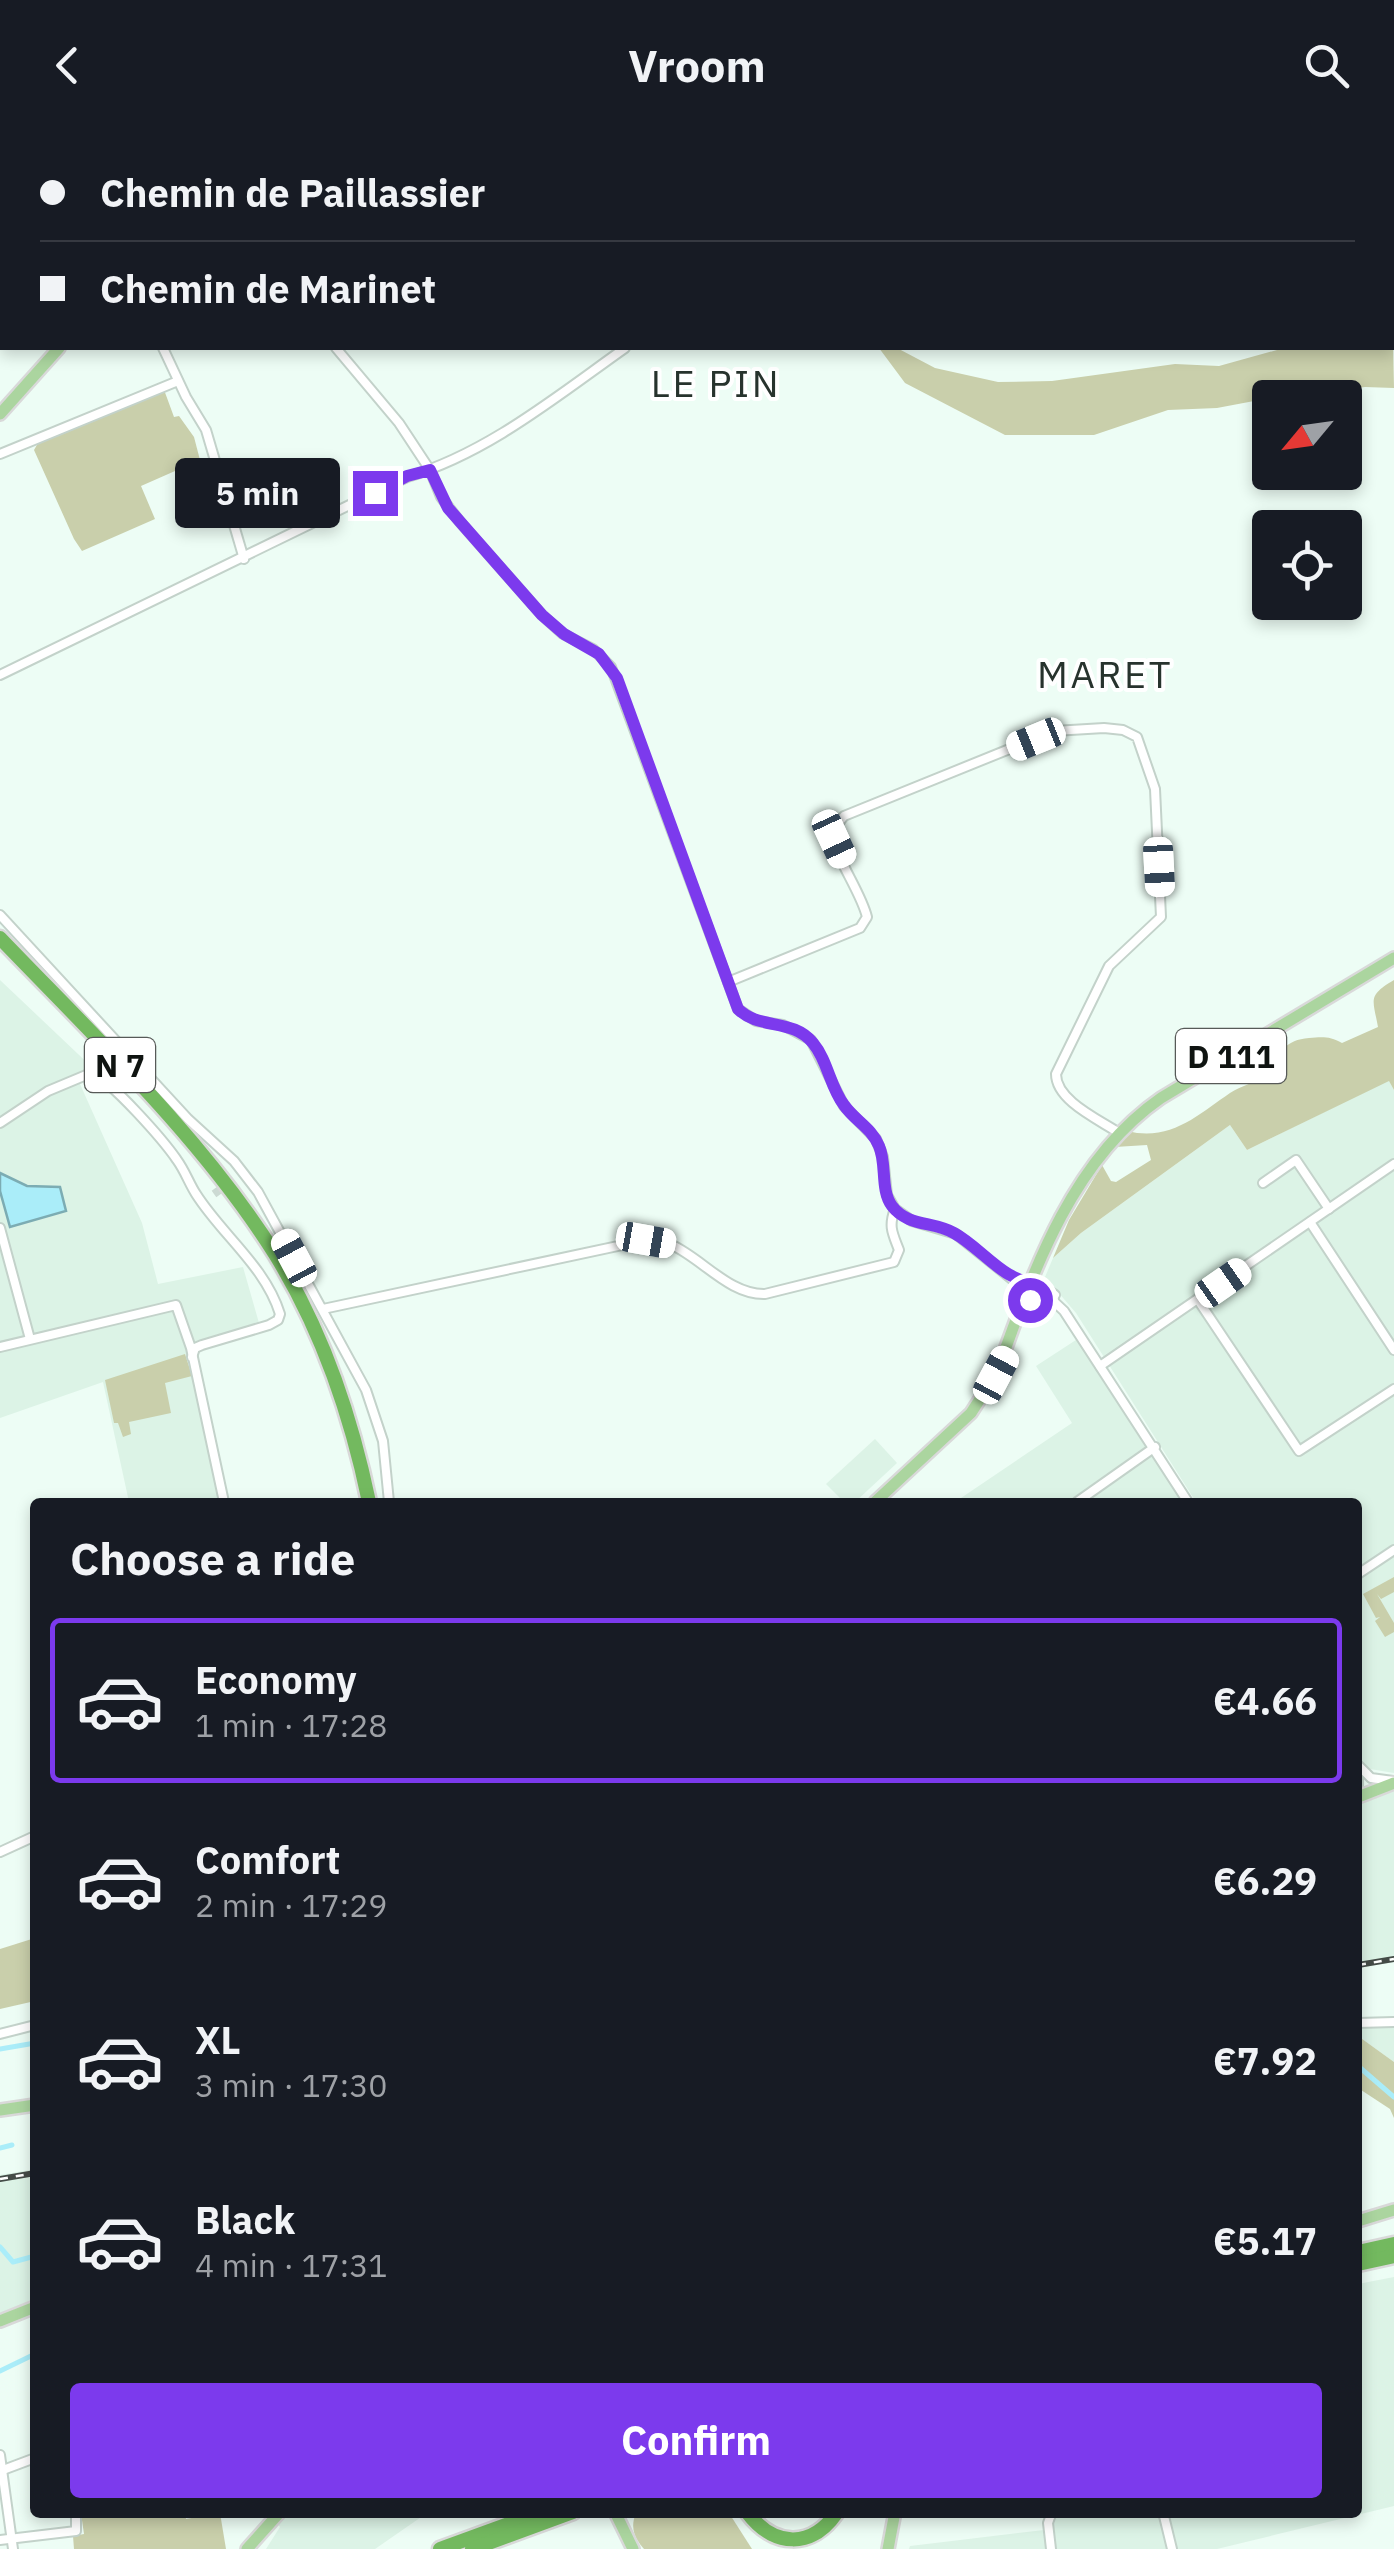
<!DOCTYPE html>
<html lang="en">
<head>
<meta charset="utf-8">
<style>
  :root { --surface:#171b24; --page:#242831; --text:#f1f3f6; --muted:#9ea1a6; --line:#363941; --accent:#7c3aed }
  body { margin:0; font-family:"IBM Plex Sans",sans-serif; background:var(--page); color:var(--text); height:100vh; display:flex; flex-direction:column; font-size:38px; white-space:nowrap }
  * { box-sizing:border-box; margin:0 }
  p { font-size:32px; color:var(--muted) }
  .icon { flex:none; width:55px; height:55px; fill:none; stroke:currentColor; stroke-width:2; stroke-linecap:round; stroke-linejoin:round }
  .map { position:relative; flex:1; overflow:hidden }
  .panel { position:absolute; left:30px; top:1368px; width:1332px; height:1020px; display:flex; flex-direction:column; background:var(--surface); border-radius:10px; box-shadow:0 5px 15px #0003 }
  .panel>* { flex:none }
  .top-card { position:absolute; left:0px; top:0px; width:1395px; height:220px; box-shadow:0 5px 15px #0003; display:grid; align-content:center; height:220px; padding:0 40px; background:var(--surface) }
  .needle { width:65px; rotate:241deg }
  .tools { position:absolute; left:1252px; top:250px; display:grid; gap:20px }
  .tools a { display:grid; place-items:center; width:110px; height:110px; border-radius:10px; background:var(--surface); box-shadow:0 5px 15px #0003; font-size:50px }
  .end { position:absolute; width:45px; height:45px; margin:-22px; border:12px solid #7c3aed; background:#fff; box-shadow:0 0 0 5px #fff }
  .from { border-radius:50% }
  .bubble { position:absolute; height:70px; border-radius:10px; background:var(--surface); box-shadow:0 5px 15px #0003; font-size:32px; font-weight:700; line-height:70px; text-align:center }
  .car { position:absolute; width:30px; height:60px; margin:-30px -15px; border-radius:12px; box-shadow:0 0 8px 2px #0007; background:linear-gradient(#fff 24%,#345 0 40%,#fff 0 76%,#345 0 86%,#fff 0) }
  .top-card b { display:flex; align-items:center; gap:35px; height:95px; font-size:38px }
  .top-card b+b { border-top:2px solid var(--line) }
  .top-card i { width:25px; height:25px; background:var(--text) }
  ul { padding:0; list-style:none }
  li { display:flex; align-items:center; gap:30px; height:165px; margin:0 20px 15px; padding:0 20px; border:5px solid transparent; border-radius:10px }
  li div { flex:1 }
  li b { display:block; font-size:38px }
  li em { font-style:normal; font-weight:700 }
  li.current { border-color:var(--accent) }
  li>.icon { width:90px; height:90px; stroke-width:1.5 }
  h2 { padding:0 40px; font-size:45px; line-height:120px }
  .cta { display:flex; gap:20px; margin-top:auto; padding:20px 40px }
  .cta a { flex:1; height:115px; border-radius:10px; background:var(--accent); color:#fff; font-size:40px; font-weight:700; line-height:115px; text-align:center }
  header { display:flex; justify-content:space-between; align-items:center; height:130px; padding:0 40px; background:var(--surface); font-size:45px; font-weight:700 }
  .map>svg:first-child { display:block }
  .built { fill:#dcf3e6 }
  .green { fill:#c9cfab }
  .water { fill:#aaedf9; stroke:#7cacb3; stroke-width:2.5 }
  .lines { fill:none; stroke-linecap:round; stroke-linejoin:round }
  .canal { stroke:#aaedf9; stroke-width:5 }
  .minor-tunnel { stroke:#ccdad3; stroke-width:8; stroke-dasharray:8 4; stroke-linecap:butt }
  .minor-casing { stroke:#c3d2ca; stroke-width:12 }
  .major-casing { stroke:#d9d9d9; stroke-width:16 }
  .highway-casing { stroke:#d9d9d9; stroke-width:19 }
  .minor { stroke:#fff; stroke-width:8 }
  .major { stroke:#abd59f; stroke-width:11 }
  .highway { stroke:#73b95f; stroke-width:14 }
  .rail-casing { stroke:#444b47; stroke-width:6 }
  .rail { stroke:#fff; stroke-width:2.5; stroke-dasharray:8; stroke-linecap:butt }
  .route { stroke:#7c3aed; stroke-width:12 }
  .labels { text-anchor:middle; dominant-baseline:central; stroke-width:8; stroke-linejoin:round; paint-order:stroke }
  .shield { fill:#fff; stroke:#575a58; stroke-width:2.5 }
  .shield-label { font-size:32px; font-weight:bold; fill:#0f1411 }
  .neighbourhood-label { font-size:38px; letter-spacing:2.5px; fill:#27332d; stroke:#fff }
</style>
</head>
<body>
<header><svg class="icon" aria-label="back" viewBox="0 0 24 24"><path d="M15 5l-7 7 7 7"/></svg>Vroom<svg class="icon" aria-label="search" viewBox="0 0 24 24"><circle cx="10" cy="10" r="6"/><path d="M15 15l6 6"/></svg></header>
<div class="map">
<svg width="1394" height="2419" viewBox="0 0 1394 2419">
  <rect width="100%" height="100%" fill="#edfdf5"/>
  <!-- built -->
  <g class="built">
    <path d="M0,850L97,942L76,945L142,1093L158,1154L243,1137L261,1200L201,1216L195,1228L224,1357L218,1370L129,1372L103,1252L0,1288Z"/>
    <path d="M1389,950L1394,960V1643L1364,1638L1358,1628V1372H1196L1076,1183L1045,1147L1053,1128L1081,1103L1230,995L1247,1020Z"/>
    <path d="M1079,1208L1185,1372H955L1072,1293L1036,1236Z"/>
    <path d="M875,1309L897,1333L855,1372H844L826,1354Z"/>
    <path d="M1394,1658V1832L1358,1838V1671Z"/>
    <path d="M1358,1887H1394V1932L1358,1906Z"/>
    <path d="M35,2039V2171L0,2184V2045Z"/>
    <path d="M1394,2147V2376L1217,2419H1176L1169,2383L1358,2382V2154Z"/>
    <path d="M273,2383H427L375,2419H266L280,2397L270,2386Z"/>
    <path d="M1058,2383H1160L1169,2419H1054L1052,2399Z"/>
    <path d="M1044,2400L1046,2419H909L910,2416Z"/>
  </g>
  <!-- green -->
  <g class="green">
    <path d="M1393,213L1394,258L1365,257L1270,268L1217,278L1168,280L1094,305H1005L905,253L879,218H897L935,238L998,252L1052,251L1175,234L1219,236L1284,218H1392Z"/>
    <path d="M163,257L174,287L179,286L194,307L200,330L141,356L155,389L82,421L74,409L34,320L41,308Z"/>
    <path d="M1394,850V960L1389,951L1247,1020L1230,995L1081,1103L1053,1128L1069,1090L1102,1035L1111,1051L1116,1052L1151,1030L1147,1015L1115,1017L1127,1001C1171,1012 1199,984 1230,963C1241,956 1255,952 1267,946C1278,925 1283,910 1309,908C1322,907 1330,906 1342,913L1378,897C1373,869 1367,866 1394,850Z"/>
    <path d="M185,1224L192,1246L165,1253L171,1283L129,1292L131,1304L123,1307L118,1293H114L105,1250Z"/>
    <path d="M1394,1447V1462L1381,1469L1377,1464L1394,1493V1502L1385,1507L1375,1491L1380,1487L1376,1488L1363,1464Z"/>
    <path d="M35,1808V1871L0,1879V1819Z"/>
    <path d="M1358,1906L1394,1932V1988L1390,1979L1358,1958Z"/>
    <path d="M81,2383H185L186,2389L220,2383L226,2419H74L73,2406L84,2404Z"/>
    <path d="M636,2383H729L752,2419H644C634,2408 630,2397 636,2383Z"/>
  </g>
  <!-- water -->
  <path class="water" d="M0,1043L27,1056L60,1057L66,1081L10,1097L0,1061Z"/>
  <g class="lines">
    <!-- canal -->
    <g class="canal">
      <path d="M0,1919L35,1913"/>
      <path d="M1358,1936L1394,1967"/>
      <path d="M0,2018L12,2015"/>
      <path d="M0,2117L13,2132L35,2126"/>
      <path d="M0,2241L35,2224"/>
    </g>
    <!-- minor-tunnel -->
    <path class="minor-tunnel" d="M214,1064L228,1054"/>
    <!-- minor casing -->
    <g class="minor-casing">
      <g id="minor">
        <path d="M170,0L173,2"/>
        <path d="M1212,0V2"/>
        <path d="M35,2L37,0"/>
        <path d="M822,2L824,0"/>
        <path d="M0,70L2,65"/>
        <path d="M163,218L186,267L206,300L244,429"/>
        <path d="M336,218L399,293L430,340L441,367L460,392L542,485L563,504L593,519L611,537L738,879L756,891L783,895L811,910L844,976L876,1009L883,1027L887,1065L895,1079L912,1091L956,1104L1028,1162L1047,1165L1064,1181L1188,1372"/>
        <path d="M0,324L178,251"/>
        <path d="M0,545L407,347C488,323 557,266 625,218"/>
        <path d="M0,785L188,989L234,1031L258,1062L366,1260L383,1311L389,1372"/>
        <path d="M728,852L860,798L867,787C861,762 836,729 834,708C833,699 839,692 844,686L1054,601L1104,598L1123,600L1137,607L1155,659L1161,787L1109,836L1056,944C1056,971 1100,990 1119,1003"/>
        <path d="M0,993L48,961L91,943C111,950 164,1011 177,1030C185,1041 189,1053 196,1064C222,1105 265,1136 280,1184L278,1190L269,1195L202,1215L195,1218L192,1227"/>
        <path d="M1263,1053L1296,1030L1329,1079"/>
        <path d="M1310,1092L1394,1220"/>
        <path d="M0,1098L30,1209"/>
        <path d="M1028,1153H1038L1055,1165"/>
        <path d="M1198,1170L1299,1321L1394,1259"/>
        <path d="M323,1179L646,1110C653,1111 663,1111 670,1114C702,1128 729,1165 765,1164L894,1132L899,1120C893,1104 888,1097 895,1079"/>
        <path d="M0,1217L176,1175L191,1218L224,1372"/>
        <path d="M1100,1236L1394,1034"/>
        <path d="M1077,1372L1155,1317"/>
        <path d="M1358,1444L1394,1420"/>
        <path d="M1358,1635L1371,1648L1393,1651"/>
        <path d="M1358,1641V1657"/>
        <path d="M0,1722L35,1706"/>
        <path d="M1358,1893L1394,1892"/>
        <path d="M0,1904L35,1895"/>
        <path d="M0,2325L13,2419"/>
        <path d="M3,2340L35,2328"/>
        <path d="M1163,2382L1172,2419"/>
        <path d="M0,2410L76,2401V2382"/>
        <path d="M1051,2419L1048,2393L1052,2382"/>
      </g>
    </g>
    <!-- major casing -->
    <g class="major-casing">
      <g id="major">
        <path d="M220,2L221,0"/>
        <path d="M0,284L59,218"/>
        <path d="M996,1245C1032,1145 1070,1031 1161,968L1394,828"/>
        <path d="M875,1372L971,1283L998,1241"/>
        <path d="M1358,1667L1394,1653"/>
        <path d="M0,1980L35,1975"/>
        <path d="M1358,2091L1394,2080"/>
        <path d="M0,2191L35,2177"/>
        <path d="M615,2382L633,2419"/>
        <path d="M247,2419L280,2382"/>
        <path d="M888,2419L895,2382"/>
      </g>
    </g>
    <!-- highway casing -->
    <g class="highway-casing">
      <g id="highway">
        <path d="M0,808C94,906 202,1008 275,1124C322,1200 351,1285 369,1372"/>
        <path d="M1358,2122L1394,2114"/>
        <path d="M1358,2134L1394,2126"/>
        <path d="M747,2382C774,2418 812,2419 837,2382"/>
        <path d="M440,2419L541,2382"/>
        <path d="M472,2419L573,2382"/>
      </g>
    </g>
    <!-- minor -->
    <use href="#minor" class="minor"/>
    <!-- major -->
    <use href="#major" class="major"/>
    <!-- highway -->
    <use href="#highway" class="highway"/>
    <!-- rail casing -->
    <g class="rail-casing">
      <g id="rail">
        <path d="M1358,1835L1394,1829"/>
        <path d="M0,2049L35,2043"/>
      </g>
    </g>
    <!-- rail -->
    <use href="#rail" class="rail"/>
  </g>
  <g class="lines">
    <!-- route -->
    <path class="route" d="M375,363L407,346L430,340L448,378L542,485L564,504L599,524L617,548L738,879C759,900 793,888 813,913C828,931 830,957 844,975C855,991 871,997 879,1016C887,1034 880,1060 892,1076C908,1097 933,1091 954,1103C983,1119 1004,1153 1038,1153L1030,1170"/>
  </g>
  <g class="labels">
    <!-- shield labels -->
    <g class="shield">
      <rect x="1176" y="899" width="110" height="54" rx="8"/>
      <rect x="85" y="908" width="70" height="54" rx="8"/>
    </g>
    <g class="shield-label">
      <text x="1231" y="926">D 111</text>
      <text x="120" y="935">N 7</text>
    </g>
    <!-- neighbourhood labels -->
    <g class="neighbourhood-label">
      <text x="716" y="252">LE PIN</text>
      <text x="1105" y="543">MARET</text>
    </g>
  </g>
</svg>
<div class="tools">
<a><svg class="needle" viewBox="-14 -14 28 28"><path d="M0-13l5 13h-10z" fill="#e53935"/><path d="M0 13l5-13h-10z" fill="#9ea1a6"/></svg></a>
<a><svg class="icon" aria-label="locate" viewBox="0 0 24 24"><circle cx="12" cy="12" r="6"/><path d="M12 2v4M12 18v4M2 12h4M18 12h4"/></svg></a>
</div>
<i class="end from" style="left:1030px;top:1170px"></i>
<i class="end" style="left:375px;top:363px"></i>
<div class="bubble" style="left:175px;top:328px;width:165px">5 min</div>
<i class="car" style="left:1036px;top:609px;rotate:248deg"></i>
<i class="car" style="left:834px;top:709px;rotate:155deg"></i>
<i class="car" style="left:1159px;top:737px;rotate:177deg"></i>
<i class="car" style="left:646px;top:1110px;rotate:100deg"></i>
<i class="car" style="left:294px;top:1128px;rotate:332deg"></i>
<i class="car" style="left:1223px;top:1153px;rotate:55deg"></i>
<i class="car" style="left:996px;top:1245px;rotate:28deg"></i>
<div class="top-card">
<b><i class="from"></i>Chemin de Paillassier</b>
<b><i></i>Chemin de Marinet</b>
</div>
<section class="panel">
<h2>Choose a ride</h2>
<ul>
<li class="current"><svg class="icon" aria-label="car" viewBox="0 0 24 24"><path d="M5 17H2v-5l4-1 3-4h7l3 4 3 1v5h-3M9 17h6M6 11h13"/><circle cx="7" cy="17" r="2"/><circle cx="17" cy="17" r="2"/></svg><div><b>Economy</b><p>1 min · 17:28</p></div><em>€4.66</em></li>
<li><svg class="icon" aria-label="car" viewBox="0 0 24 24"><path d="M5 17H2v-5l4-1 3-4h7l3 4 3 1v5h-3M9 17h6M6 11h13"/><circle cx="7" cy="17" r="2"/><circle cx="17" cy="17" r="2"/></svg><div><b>Comfort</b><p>2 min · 17:29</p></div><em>€6.29</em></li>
<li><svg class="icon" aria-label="car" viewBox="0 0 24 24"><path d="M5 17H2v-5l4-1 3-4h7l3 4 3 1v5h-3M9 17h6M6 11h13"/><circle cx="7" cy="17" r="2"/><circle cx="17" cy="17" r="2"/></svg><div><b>XL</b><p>3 min · 17:30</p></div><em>€7.92</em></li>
<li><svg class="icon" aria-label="car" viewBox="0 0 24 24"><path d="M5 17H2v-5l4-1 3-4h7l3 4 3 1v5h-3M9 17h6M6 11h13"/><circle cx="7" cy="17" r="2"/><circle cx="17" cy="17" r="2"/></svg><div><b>Black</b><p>4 min · 17:31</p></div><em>€5.17</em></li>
</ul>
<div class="cta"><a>Confirm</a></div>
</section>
</div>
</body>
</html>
